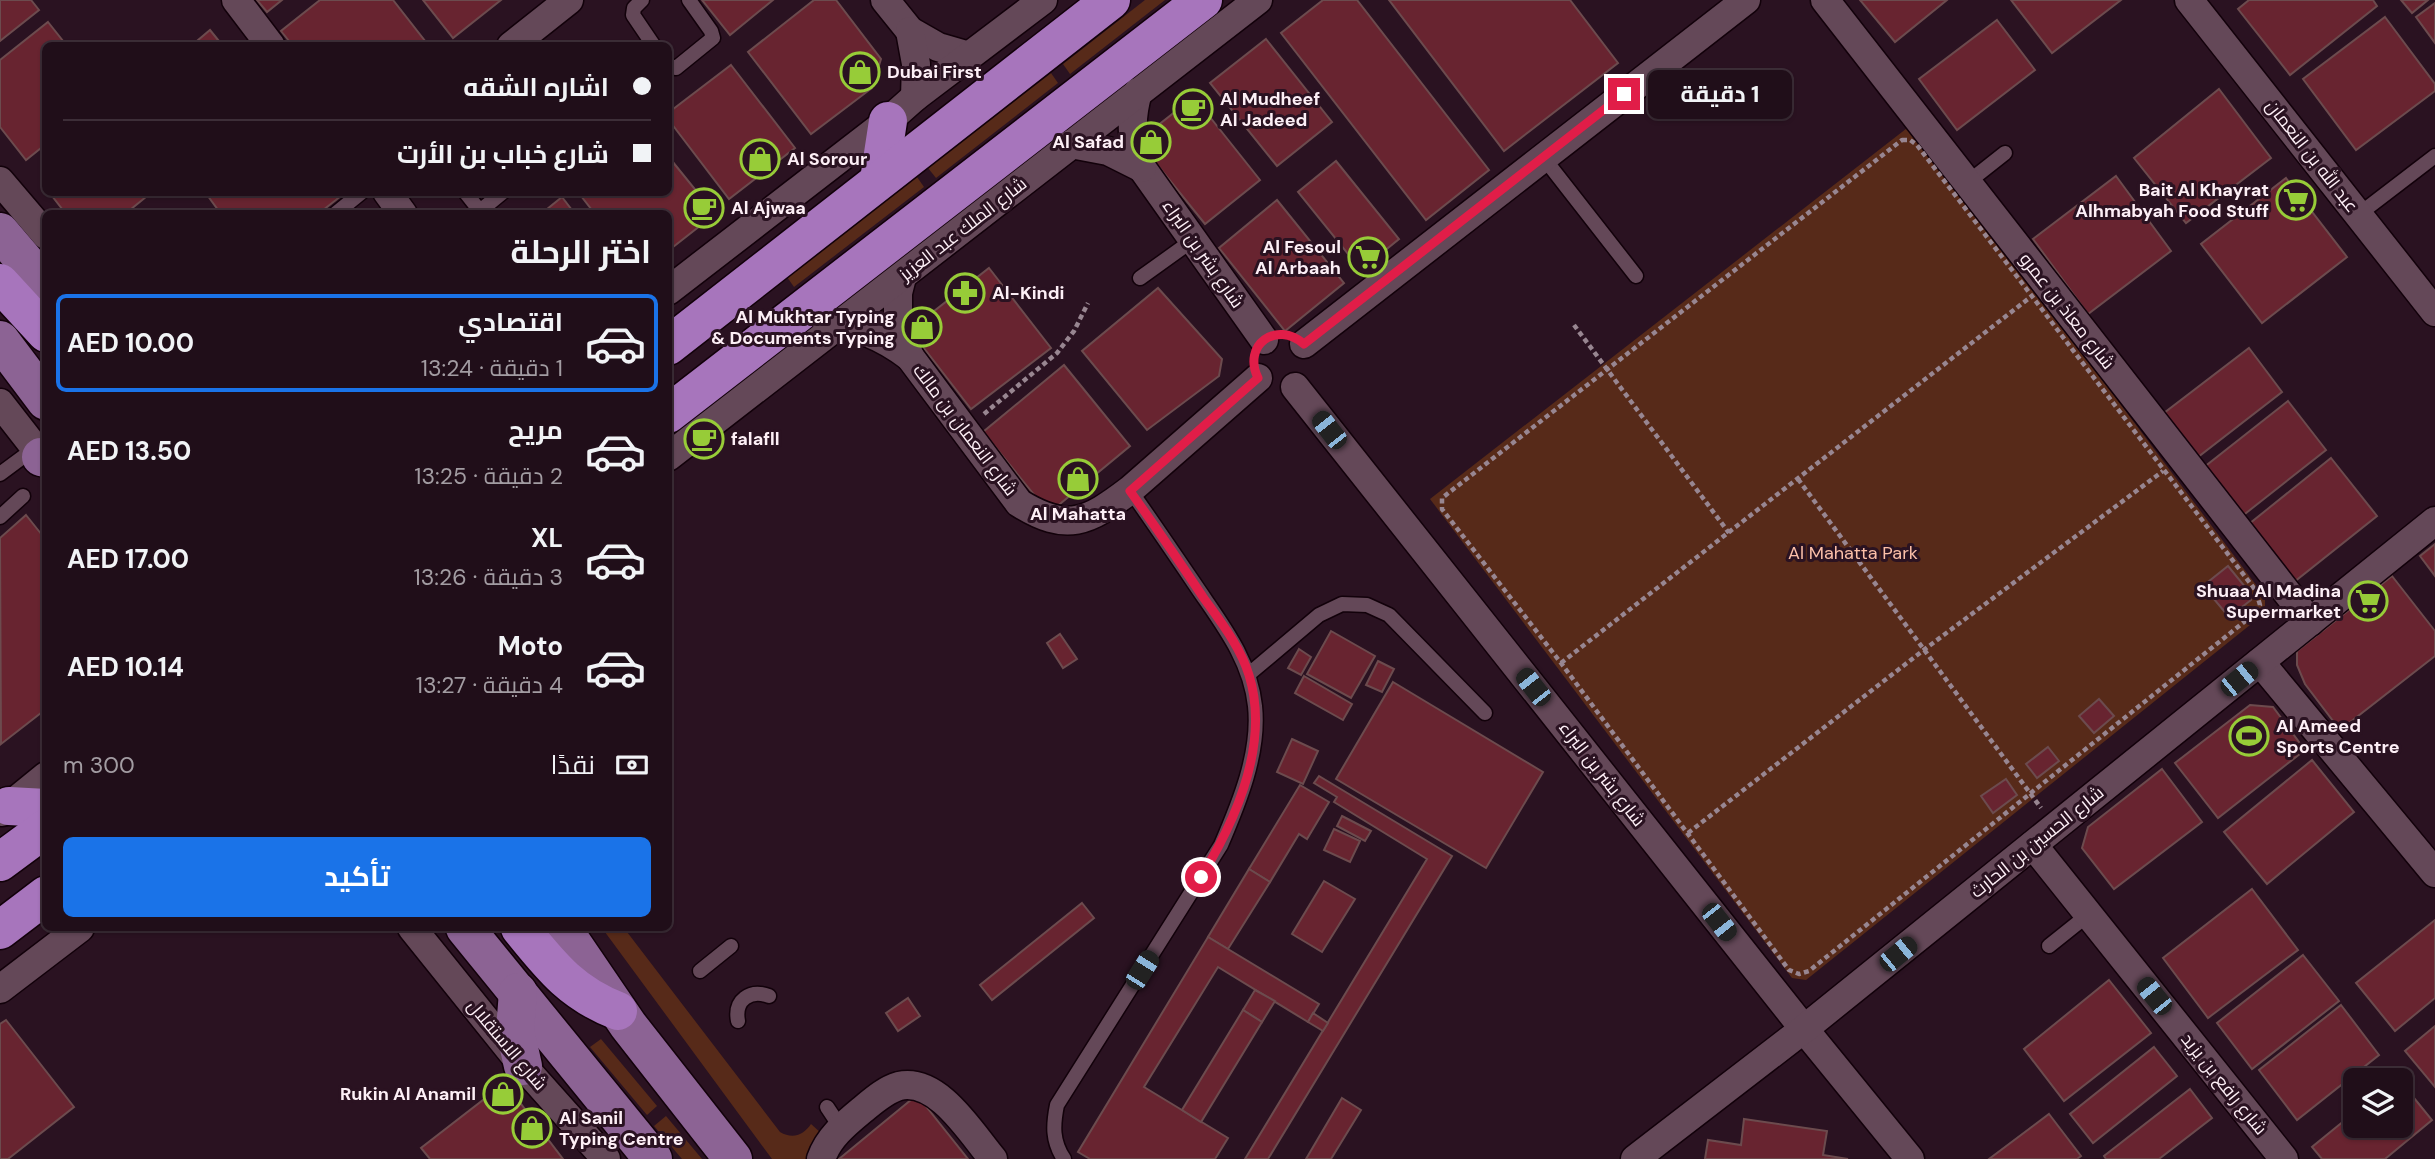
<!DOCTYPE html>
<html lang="ar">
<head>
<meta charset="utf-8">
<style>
  :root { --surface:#200e19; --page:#281722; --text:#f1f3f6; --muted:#a29ca2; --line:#3d2e38; --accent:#1a73e8 }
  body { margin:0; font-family:"DM Sans",Cairo,sans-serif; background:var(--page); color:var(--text); direction:rtl; height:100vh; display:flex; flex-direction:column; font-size:26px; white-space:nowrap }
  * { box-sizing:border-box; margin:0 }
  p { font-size:23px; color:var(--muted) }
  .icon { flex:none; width:38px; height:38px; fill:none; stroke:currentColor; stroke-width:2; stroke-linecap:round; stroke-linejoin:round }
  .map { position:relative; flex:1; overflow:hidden; direction:ltr }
  .drawer { position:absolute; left:42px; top:210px; width:630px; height:721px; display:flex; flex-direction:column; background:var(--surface); border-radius:10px; box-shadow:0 2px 5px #0004,0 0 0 2px var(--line); direction:rtl }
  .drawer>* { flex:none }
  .banner { position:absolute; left:42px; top:42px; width:630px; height:154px; border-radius:10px; box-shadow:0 2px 5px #0004,0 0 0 2px var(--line); direction:rtl; display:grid; align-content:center; height:154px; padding:0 21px; background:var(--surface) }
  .buttons { position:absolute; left:2343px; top:1068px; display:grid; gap:14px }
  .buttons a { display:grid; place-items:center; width:70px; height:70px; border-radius:10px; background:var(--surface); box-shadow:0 2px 5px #0004,0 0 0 2px var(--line); font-size:35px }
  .end { position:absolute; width:32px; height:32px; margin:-16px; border:9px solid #e11d48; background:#fff; box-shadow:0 0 0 4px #fff }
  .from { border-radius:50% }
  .bubble { position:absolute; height:49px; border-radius:10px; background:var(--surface); box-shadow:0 2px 5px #0004,0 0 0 2px var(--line); font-size:23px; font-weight:700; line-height:49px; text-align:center; direction:rtl }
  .car { position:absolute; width:21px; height:42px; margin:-21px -10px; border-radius:9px; box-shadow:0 0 5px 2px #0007; background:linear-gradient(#222 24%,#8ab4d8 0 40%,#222 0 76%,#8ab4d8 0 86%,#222 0) }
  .banner b { display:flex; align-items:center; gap:24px; height:66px; font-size:26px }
  .banner b+b { border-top:2px solid var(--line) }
  .banner i { width:18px; height:18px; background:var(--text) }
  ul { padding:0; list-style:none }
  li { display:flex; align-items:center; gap:21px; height:98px; margin:0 14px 10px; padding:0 7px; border:4px solid transparent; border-radius:10px }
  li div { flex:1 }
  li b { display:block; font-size:26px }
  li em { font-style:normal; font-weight:700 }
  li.selected { border-color:var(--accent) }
  li>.icon { width:63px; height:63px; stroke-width:1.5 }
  h2 { padding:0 21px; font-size:32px; line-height:84px }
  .pay { display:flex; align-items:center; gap:18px; height:77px; padding:0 21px; font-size:26px }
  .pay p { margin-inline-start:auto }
  .button { display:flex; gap:14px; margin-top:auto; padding:14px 21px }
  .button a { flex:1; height:80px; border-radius:10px; background:var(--accent); color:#fff; font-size:28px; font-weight:700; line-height:80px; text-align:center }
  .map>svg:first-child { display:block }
  .green { fill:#572a19 }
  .building { fill:#682430; stroke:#6c4b4e; stroke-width:2 }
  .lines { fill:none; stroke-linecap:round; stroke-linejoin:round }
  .lane-casing { stroke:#12010a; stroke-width:17 }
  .street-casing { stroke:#12010a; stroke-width:31 }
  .primary-casing { stroke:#12010a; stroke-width:41 }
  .highway-casing { stroke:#12010a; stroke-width:41 }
  .path { stroke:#988691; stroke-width:4.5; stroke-dasharray:5 3.5; stroke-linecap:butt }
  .lane { stroke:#644858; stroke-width:14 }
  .street { stroke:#644858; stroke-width:28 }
  .primary { stroke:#8c6394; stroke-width:38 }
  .highway { stroke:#a775bc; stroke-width:38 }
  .route { stroke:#e11d48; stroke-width:9 }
  .labels { text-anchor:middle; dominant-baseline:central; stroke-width:6; stroke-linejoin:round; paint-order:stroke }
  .poi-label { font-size:18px; font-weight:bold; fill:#fdeff6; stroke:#2a1221; text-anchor:start }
  .street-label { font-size:18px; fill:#fdeff6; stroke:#2a1221 }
  .park-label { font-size:18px; fill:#fdc0a9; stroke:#2a1221 }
</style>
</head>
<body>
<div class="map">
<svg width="2435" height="1159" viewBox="0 0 2435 1159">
  <rect width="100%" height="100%" fill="#2a1221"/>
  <!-- green -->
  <g class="green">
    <path d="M1145,0H1165L1070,74L1063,64Z"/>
    <path d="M1051,73L1058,83L936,178L928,168Z"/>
    <path d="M1911,125L2265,597V613L1806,980L1792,978L1430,499Z"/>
    <path d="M917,177L924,187L794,287L787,277Z"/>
    <path d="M602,928H624L780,1132C792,1139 803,1136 811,1124L821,1133L806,1159H772Z"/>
    <path d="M601,1039L657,1106L647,1115L590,1047Z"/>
    <path d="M666,1116L702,1159H682L654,1126Z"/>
  </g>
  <!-- building -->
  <g class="building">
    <path d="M0,0H31L39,10L0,41Z"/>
    <path d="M257,0H282L267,12Z"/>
    <path d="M320,0H393L429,46H293L281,31Z"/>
    <path d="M423,0H501L453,38Z"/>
    <path d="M702,0H773L730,35Z"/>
    <path d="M814,0H836L881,59L872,88L811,134L748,52Z"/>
    <path d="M1323,0H1357L1489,170L1426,220L1281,33Z"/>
    <path d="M1389,0H1570L1618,63L1504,151Z"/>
    <path d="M1860,0H1947L1895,42Z"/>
    <path d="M2011,0H2121L2052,53Z"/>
    <path d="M2249,0H2373L2377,6L2290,75L2238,9Z"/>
    <path d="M2401,0H2428L2412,13Z"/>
    <path d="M2435,3V43L2416,17Z"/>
    <path d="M2385,17L2435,84V91L2356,150L2303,79Z"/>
    <path d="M1997,20L2035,70L1957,130L1919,79Z"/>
    <path d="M48,22L67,46H46V144L26,160L0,127V60Z"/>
    <path d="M210,30L223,46H191Z"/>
    <path d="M1266,39L1332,122L1277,166L1210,83Z"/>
    <path d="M731,65L795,148L729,199L668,119V113Z"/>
    <path d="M2219,89L2271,158L2186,223L2134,158Z"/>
    <path d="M1194,97L1260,180L1205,224L1138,141Z"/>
    <path d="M668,156L715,214L668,251V214H595L578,192H668Z"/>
    <path d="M1336,161L1399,239L1361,270L1298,192Z"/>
    <path d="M2116,176L2171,251L2088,314L2033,239Z"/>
    <path d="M2286,178L2347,257L2262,323L2201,244Z"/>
    <path d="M49,192H152L125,214H66Z"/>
    <path d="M205,192H339L341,196L318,214H221Z"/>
    <path d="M562,197L575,214H541Z"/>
    <path d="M1277,200L1344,283L1285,331L1219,248Z"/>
    <path d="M989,268L1051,348L971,409L910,330Z"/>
    <path d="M1158,288L1222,359L1219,376L1147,430L1082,351Z"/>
    <path d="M2249,348L2282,392L2198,457L2164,413Z"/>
    <path d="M1064,365L1130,446L1049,513L983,432Z"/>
    <path d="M2288,401L2326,450L2241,517L2203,468Z"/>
    <path d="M2331,458L2377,516L2294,582L2249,524Z"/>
    <path d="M26,515L46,540V655L42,684L46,688V709L1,744L0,538Z"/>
    <path d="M2435,544V576L2420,556Z"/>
    <path d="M2228,566L2251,594V600L2229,617L2203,586Z"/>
    <path d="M2392,576L2435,631V656L2340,730L2305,684L2297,665V651Z"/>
    <path d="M1331,631L1375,656L1351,698L1307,674Z"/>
    <path d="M1060,634L1077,659L1063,668L1047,643Z"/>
    <path d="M1299,649L1311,657L1301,675L1288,668Z"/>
    <path d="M1378,661L1394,669L1382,692L1366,685Z"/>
    <path d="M1304,676L1352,704L1343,720L1295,693Z"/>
    <path d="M1393,682L1543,772L1486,868L1336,779Z"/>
    <path d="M2099,699L2114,716L2094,733L2079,716Z"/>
    <path d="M2250,705L2273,707L2305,750L2218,818L2175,763Z"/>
    <path d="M1292,739L1318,751L1303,784L1277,772Z"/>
    <path d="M2048,747L2059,761L2037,778L2026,764Z"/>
    <path d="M2312,760L2354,812L2267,884L2224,832Z"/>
    <path d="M2162,769L2202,822L2114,889L2082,848L2088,827Z"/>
    <path d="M1319,776L1452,856L1268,1159H1245L1427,859L1334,802L1337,797L1314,783Z"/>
    <path d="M2006,779L2017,795L1993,813L1981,796Z"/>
    <path d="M1300,785L1329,802L1307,839L1299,834L1270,882L1249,869Z"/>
    <path d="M1342,816L1371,831L1365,841L1337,826Z"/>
    <path d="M1334,829L1360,841L1350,862L1324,850Z"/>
    <path d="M1249,869L1270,882L1228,949L1208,937Z"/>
    <path d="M1324,881L1355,899L1322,952L1292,934Z"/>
    <path d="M2252,889L2298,950L2208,1018L2163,958Z"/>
    <path d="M1082,903L1094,918L992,1000L980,985Z"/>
    <path d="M2435,920V998L2395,1031L2356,983Z"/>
    <path d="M1208,937L1319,1004L1308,1022L1218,967L1144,1087L1228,1138L1215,1159H1090L1078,1152Z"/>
    <path d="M2303,955L2339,1001L2252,1069L2217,1023Z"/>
    <path d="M2109,980L2151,1033L2064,1101L2024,1049Z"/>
    <path d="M1255,990L1275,1001L1262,1022L1243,1010Z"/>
    <path d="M908,998L920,1016L898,1031L886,1013Z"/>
    <path d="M2341,1005L2379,1055L2297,1120L2259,1070Z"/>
    <path d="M1243,1010L1262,1022L1201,1122L1182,1110Z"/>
    <path d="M1313,1013L1328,1023L1323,1031L1308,1022Z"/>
    <path d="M6,1020L74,1107L8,1159H0V1024Z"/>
    <path d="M2435,1026V1087L2405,1051Z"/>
    <path d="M2154,1047L2177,1076L2093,1143L2070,1114Z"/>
    <path d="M2401,1082L2432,1120L2385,1159H2322L2312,1147L2356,1111V1125H2401Z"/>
    <path d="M505,1083L563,1159H430L421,1148Z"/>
    <path d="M2190,1089L2212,1118L2159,1159H2106L2104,1156Z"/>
    <path d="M917,1095L968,1159H839Z"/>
    <path d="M1342,1098L1361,1110L1331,1159H1306Z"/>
    <path d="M2049,1114L2081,1156L2077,1159H1989Z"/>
    <path d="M1744,1119L1827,1131L1823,1155L1848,1159H1705L1708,1140L1741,1145Z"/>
  </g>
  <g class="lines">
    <!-- lane casing -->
    <g class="lane-casing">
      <g id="lane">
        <path d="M642,0L634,8L633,15L654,46"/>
        <path d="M668,65L676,68L713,38L711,31L689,0"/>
        <path d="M1543,157L1636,276"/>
        <path d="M1967,183L2005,153"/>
        <path d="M465,192L480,211L503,192"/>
        <path d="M335,214L362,192"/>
        <path d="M2358,215L2435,156"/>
        <path d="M1140,278L1193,240"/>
        <path d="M0,474L35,448"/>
        <path d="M0,517L23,496"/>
        <path d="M1249,674L1319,615L1342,604L1367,605L1389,615L1485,713"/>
        <path d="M2049,946L2089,914"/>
        <path d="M700,971L731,946"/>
        <path d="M738,1021C734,1000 750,989 769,996"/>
        <path d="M827,1107L841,1128"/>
        <path d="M1064,1159C1052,1141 1053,1125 1057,1105L1221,845C1239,803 1260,753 1255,706C1250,658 1220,622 1194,583C1173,552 1152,521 1130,490"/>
      </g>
    </g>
    <!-- street casing -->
    <g class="street-casing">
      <g id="street">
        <path d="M236,0L271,46"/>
        <path d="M885,0L910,31L938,47L969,56"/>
        <path d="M1825,0L2310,622"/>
        <path d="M2189,0L2435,312"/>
        <path d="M910,31L916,64L915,97"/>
        <path d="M511,46L569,0"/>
        <path d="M1138,92C1130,120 1131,141 1142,168L1264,340"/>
        <path d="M1071,144L1108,151L1142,168"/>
        <path d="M0,181L46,235"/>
        <path d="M387,192L403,214"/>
        <path d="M902,277L898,293V326L910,357L1019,503C1067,533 1088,522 1130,490L1258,378"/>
        <path d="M668,291L888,121L915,97L1043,0"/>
        <path d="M827,324C858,325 885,338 910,357"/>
        <path d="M1304,344L1746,0"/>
        <path d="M1295,387L1804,1029L1910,1159"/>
        <path d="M0,403L46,462"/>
        <path d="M668,457L1258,0"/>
        <path d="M2260,662L2435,873"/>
        <path d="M2,812L46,776"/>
        <path d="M2033,845L2284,1159"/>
        <path d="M412,928L523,1066L606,1159"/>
        <path d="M0,989L80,928"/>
        <path d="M821,1159C828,1138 845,1124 862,1110C873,1101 885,1090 899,1086C938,1077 971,1133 993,1159"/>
        <path d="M1635,1159L1804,1029L2435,521"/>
      </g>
    </g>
    <!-- primary casing -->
    <g class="primary-casing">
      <g id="primary">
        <path d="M0,232L46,286"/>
        <path d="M0,340L46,401"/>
        <path d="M41,457L46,458"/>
        <path d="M465,928L653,1159"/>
        <path d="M562,928L628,1025L733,1159"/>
        <path d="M518,992L515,1030L523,1066"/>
      </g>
    </g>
    <!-- highway casing -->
    <g class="highway-casing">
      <g id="highway">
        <path d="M879,180L888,121"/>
        <path d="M0,283L46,333"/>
        <path d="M668,346L1111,0"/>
        <path d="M668,414L1203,0"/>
        <path d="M9,806L46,808"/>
        <path d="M0,862L46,828"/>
        <path d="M520,928C550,965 571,993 618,1011"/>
        <path d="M0,930L46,895"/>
      </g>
    </g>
    <!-- path -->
    <g class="path">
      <path d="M1902,140H1910L1917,145L2256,591L2260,605L2254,614L1809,971L1799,974L1789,970L1561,663L1442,509V498Z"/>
      <path d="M1574,325L1729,533"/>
      <path d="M984,414L1057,353L1074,331L1088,303"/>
      <path d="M1798,479L2041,808"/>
      <path d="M1561,663L2028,299"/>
      <path d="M1688,833L1925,649L2163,471"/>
    </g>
    <!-- lane -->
    <use href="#lane" class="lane"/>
    <!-- street -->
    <use href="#street" class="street"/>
    <!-- primary -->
    <use href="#primary" class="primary"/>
    <!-- highway -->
    <use href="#highway" class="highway"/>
  </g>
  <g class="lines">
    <!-- route -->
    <path class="route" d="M1201,877C1236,820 1270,743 1249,675C1240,646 1220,621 1203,597C1179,561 1155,526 1130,491L1258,378C1242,345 1276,320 1304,344L1624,94"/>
  </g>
  <!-- icons -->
  <defs>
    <g id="shop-ring" transform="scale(2.0125)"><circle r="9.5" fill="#2a1221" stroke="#97cc38" stroke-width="1.5"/><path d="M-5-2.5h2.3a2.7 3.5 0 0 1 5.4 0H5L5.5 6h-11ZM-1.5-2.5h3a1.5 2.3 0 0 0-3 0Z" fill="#97cc38"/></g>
    <g id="cafe-ring" transform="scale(2.0125)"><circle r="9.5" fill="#2a1221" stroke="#97cc38" stroke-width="1.5"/><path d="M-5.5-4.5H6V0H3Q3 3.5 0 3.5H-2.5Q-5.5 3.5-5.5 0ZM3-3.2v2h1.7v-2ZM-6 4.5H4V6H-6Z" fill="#97cc38"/></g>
    <g id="supermarket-ring" transform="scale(2.0125)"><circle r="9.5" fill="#2a1221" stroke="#97cc38" stroke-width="1.5"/><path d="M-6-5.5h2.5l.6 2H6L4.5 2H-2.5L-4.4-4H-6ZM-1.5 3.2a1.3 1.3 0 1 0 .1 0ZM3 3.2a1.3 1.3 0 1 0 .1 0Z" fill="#97cc38"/></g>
    <g id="pharmacy-ring" transform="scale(2.0125)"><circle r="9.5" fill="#2a1221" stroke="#97cc38" stroke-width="1.5"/><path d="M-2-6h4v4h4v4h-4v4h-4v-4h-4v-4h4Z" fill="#97cc38"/></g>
    <g id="stadium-ring" transform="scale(2.0125)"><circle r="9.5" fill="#2a1221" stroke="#97cc38" stroke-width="1.5"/><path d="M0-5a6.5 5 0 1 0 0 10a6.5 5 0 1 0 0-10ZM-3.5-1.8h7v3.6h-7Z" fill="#97cc38"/></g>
  </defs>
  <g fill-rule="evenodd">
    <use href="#shop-ring" x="860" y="72"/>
    <use href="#cafe-ring" x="1193" y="109"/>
    <use href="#shop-ring" x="1151" y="142"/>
    <use href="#shop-ring" x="760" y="159"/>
    <use href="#supermarket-ring" x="2296" y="200"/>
    <use href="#cafe-ring" x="704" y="208"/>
    <use href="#supermarket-ring" x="1368" y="257"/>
    <use href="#pharmacy-ring" x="965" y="293"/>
    <use href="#shop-ring" x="922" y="327"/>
    <use href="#cafe-ring" x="704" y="439"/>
    <use href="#shop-ring" x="1078" y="479"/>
    <use href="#supermarket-ring" x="2368" y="601"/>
    <use href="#stadium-ring" x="2249" y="736"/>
    <use href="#shop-ring" x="503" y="1094"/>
    <use href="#shop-ring" x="532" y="1128"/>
  </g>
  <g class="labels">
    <!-- poi labels -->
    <g class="poi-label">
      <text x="887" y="72">Dubai First</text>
      <text x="1220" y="99">Al Mudheef<tspan x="1220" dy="21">Al Jadeed</tspan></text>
      <text x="1124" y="142" text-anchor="end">Al Safad</text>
      <text x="787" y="159">Al Sorour</text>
      <text x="2269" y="190" text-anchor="end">Bait Al Khayrat<tspan x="2269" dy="21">Alhmabyah Food Stuff</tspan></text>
      <text x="731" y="208">Al Ajwaa</text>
      <text x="1341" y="247" text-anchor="end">Al Fesoul<tspan x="1341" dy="21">Al Arbaah</tspan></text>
      <text x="992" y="293">Al-Kindi</text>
      <text x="895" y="317" text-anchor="end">Al Mukhtar Typing<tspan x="895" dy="21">&amp; Documents Typing</tspan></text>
      <text x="731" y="439">falafll</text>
      <text x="1078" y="514" text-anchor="middle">Al Mahatta</text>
      <text x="2341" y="591" text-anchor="end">Shuaa Al Madina<tspan x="2341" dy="21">Supermarket</tspan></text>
      <text x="2276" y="726">Al Ameed<tspan x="2276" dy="21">Sports Centre</tspan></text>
      <text x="476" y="1094" text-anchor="end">Rukin Al Anamil</text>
      <text x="559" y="1118">Al Sanil<tspan x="559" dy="21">Typing Centre</tspan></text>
    </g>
    <!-- street labels -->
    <g class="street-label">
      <text transform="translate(2312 156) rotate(52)">عبد الله بن النعمان</text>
      <text transform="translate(963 229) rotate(-38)">شارع الملك عبد العزيز</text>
      <text transform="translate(1203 254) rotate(55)">شارع بشر بن البراء</text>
      <text transform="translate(2067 311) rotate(52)">شارع معاذ بن عمرو</text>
      <text transform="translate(965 430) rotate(53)">شارع النعمان بن مالك</text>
      <text transform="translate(1602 774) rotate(52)">شارع بشر بن البراء</text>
      <text transform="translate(2037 842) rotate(-39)">شارع الحسين بن الحارث</text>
      <text transform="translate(507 1045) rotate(50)">شارع الاستقلال</text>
      <text transform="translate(2224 1084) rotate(51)">شارع رافع بن يزيد</text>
    </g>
    <!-- park labels -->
    <g class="park-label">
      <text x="1853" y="553">Al Mahatta Park</text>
    </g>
  </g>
</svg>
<div class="buttons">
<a><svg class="icon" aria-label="layers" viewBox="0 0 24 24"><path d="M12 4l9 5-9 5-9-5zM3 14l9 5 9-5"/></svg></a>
</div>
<i class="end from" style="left:1201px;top:877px"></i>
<i class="end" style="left:1624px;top:94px"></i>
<div class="bubble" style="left:1648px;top:70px;width:144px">1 دقيقة</div>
<i class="car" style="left:1329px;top:430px;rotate:322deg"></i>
<i class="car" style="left:2239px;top:679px;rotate:51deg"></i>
<i class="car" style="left:1533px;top:687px;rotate:322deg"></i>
<i class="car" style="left:1719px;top:922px;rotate:142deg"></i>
<i class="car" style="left:1898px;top:954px;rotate:51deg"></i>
<i class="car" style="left:1142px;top:970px;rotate:32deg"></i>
<i class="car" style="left:2154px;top:996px;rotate:321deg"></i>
<div class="banner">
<b><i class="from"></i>اشاره الشقه</b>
<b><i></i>شارع خباب بن الأرت</b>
</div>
<section class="drawer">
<h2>اختر الرحلة</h2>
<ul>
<li class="selected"><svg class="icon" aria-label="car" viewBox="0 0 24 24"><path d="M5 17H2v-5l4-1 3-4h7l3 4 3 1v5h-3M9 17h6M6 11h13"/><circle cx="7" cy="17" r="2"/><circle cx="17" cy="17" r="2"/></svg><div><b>اقتصادي</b><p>1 دقيقة · 13:24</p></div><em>AED 10.00</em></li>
<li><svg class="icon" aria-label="car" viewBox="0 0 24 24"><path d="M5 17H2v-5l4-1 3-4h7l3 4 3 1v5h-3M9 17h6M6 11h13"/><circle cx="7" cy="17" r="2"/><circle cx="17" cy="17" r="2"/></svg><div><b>مريح</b><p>2 دقيقة · 13:25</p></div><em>AED 13.50</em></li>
<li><svg class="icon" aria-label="car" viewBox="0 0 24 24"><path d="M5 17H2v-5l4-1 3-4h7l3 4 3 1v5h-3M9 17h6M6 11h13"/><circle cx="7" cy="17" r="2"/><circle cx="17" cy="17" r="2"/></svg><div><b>XL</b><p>3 دقيقة · 13:26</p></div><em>AED 17.00</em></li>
<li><svg class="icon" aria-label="car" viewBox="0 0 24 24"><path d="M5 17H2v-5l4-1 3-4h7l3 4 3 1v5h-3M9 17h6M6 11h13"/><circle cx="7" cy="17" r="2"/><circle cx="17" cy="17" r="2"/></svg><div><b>Moto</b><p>4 دقيقة · 13:27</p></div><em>AED 10.14</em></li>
</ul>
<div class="pay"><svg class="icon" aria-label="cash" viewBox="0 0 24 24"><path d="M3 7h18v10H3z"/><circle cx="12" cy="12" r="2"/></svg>نقدًا<p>300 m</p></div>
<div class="button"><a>تأكيد</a></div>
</section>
</div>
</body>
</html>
